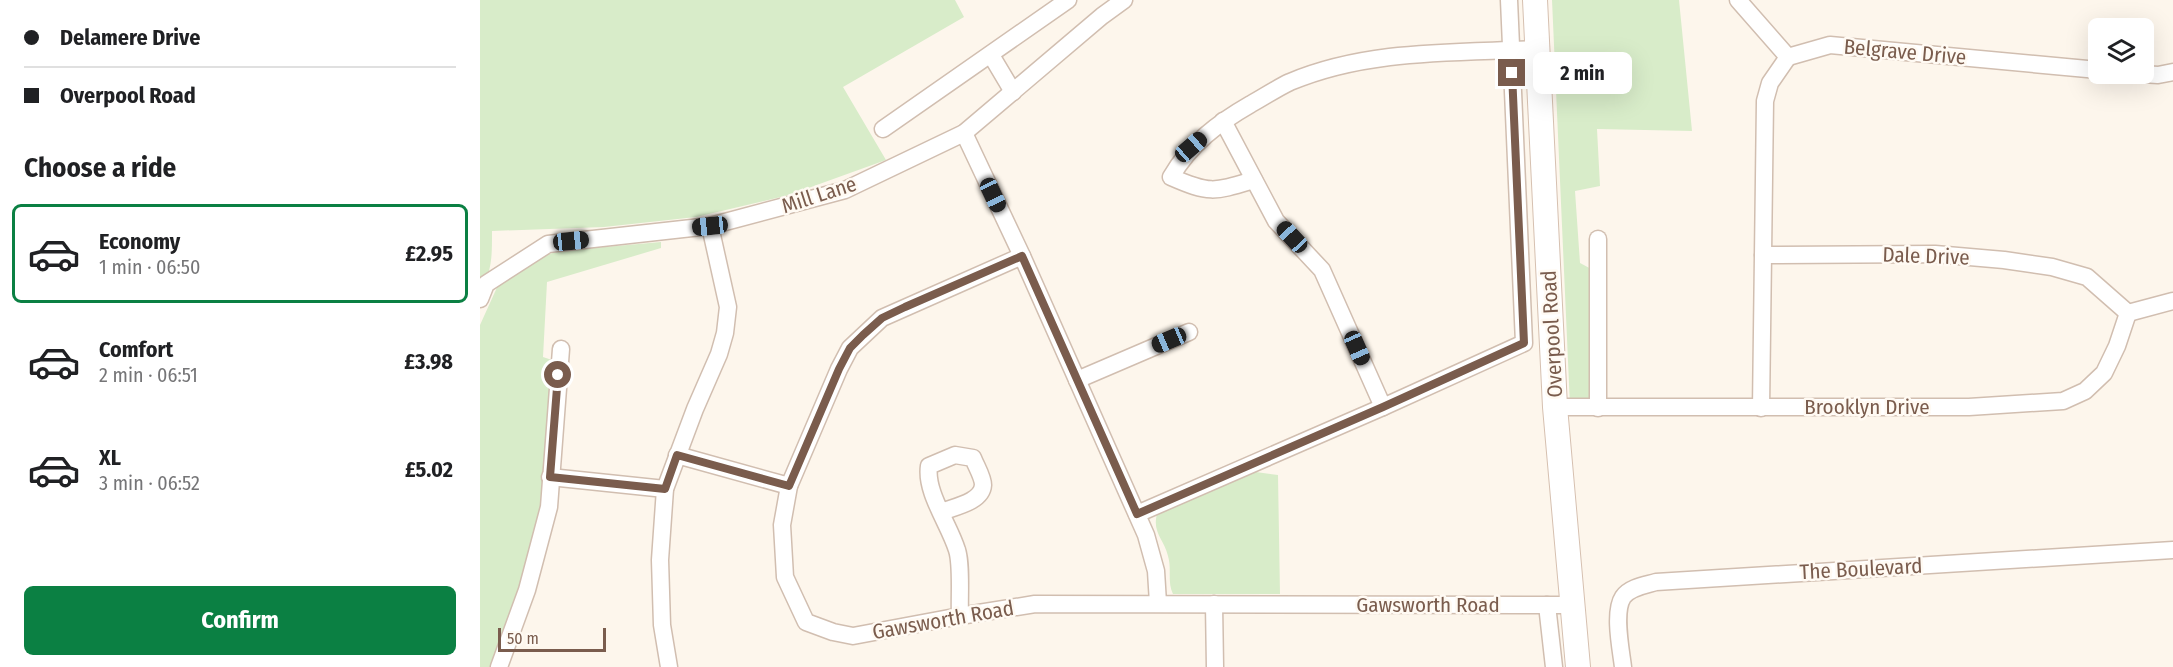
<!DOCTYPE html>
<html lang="en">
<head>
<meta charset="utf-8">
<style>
  :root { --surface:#fff; --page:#f2f2f2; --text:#202124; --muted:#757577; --line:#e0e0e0; --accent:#0b8043 }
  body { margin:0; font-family:"Fira Sans Condensed",sans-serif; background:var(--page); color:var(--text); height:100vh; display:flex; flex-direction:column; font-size:22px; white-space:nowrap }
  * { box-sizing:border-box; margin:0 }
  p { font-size:20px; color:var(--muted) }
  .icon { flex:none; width:33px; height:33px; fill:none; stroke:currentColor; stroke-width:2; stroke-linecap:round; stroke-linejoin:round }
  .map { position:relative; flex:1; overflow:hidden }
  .drawer { display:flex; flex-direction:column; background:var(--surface); width:480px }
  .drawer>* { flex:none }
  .hud { display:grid; align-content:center; height:132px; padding:0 24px; background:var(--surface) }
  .buttons { position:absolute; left:1608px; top:18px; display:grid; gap:12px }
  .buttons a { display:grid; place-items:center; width:66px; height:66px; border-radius:9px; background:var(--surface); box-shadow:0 6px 24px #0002; font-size:30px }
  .scale { position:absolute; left:18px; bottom:15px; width:108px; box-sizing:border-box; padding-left:6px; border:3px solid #7a5c4d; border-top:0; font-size:16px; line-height:21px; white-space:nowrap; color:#7a5c4d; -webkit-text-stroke:4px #fffaf3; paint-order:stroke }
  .end { position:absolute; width:27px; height:27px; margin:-14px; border:8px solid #7a5c4d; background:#fff; box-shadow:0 0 0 3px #fff }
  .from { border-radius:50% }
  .bubble { position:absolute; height:42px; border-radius:9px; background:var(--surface); box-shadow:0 6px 24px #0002; font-size:20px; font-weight:700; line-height:42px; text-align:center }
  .car { position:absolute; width:18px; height:36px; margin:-18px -9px; border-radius:8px; box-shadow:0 0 4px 2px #0007; background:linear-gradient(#222 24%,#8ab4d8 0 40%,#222 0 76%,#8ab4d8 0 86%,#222 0) }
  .hud b { display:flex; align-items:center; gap:21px; height:57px; font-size:22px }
  .hud b+b { border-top:2px solid var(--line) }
  .hud i { width:15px; height:15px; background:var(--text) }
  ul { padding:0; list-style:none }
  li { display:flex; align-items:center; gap:18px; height:99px; margin:0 12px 9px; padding:0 12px; border:3px solid transparent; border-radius:9px }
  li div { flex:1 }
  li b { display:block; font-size:22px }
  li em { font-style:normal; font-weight:700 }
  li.current { border-color:var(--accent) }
  li>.icon { width:54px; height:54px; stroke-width:1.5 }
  h2 { padding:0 24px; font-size:27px; line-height:72px }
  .button { display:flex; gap:12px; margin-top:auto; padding:12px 24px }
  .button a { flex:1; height:69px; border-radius:9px; background:var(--accent); color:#fff; font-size:24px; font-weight:700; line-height:69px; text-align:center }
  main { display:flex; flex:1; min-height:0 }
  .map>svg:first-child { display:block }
  .green { fill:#d8ecc9 }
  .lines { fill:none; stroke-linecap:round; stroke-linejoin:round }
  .street-casing { stroke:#d1beb0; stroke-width:19 }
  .secondary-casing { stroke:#d6c0b0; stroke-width:26 }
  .street { stroke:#fff; stroke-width:16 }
  .secondary { stroke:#fff; stroke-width:24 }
  .route { stroke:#7a5c4d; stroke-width:8 }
  .labels { text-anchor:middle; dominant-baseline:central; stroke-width:5; stroke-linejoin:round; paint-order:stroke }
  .street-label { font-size:21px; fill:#7a5c4d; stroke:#fffaf3 }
</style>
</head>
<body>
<main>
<section class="drawer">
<div class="hud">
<b><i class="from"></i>Delamere Drive</b>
<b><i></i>Overpool Road</b>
</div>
<h2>Choose a ride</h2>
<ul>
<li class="current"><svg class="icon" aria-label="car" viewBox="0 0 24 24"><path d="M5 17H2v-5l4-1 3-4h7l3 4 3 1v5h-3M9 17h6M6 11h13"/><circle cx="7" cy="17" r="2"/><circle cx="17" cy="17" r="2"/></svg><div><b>Economy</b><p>1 min · 06:50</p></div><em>£2.95</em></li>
<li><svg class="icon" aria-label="car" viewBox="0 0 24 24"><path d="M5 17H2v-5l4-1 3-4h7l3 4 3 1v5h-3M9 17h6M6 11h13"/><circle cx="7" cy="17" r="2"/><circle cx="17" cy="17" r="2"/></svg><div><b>Comfort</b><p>2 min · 06:51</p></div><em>£3.98</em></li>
<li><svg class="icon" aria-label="car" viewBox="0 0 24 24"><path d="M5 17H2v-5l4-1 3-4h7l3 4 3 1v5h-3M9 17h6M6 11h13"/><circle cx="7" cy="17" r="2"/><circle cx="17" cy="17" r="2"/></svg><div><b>XL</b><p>3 min · 06:52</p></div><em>£5.02</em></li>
</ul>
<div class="button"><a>Confirm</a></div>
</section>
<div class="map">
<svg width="1693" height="667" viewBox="0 0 1693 667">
  <rect width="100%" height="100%" fill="#fdf6ec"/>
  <!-- green -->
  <g class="green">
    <path d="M0,0H475L484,17L363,87L406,160L309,195L216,217L124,227L12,231C12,260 12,268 0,295Z"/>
    <path d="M1072,0H1199L1212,131L1117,129L1120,186L1095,191L1100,263L1115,271L1117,407L1090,406Z"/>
    <path d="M181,242V248L67,282L63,357L72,360L74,368L65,445L62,507L48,570L10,667H0V325L19,283L48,260L80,251Z"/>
    <path d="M776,472L798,475L800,594H693C687,582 692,569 688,556C684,539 672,533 677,514Z"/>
  </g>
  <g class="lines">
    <!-- street casing -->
    <g class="street-casing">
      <g id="street">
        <path d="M1258,0L1308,57L1350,45L1618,70"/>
        <path d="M511,55L533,92"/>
        <path d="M1662,74L1678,75L1693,72"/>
        <path d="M743,121L796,221L842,270L903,407"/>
        <path d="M403,129L588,0"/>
        <path d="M484,133L542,256L666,535L676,571L678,603"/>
        <path d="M774,180C734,192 730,194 691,177C710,144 738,123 771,104C784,97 797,88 810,82C888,49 975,53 1057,49"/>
        <path d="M1118,239V408"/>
        <path d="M1283,255L1285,101L1290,83L1308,57"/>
        <path d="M542,256L402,318L370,348L359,369L309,486L302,525L305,577L326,622L353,632L373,636L480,616L555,604L1092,605"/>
        <path d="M0,299L6,284L68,244L230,226L365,190L484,133L622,16L644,0"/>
        <path d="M597,380L709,332"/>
        <path d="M1075,407H1489L1583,401L1605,391L1624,373L1637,346L1648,313"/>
        <path d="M1281,408L1283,255L1455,254L1524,260L1572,267L1607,277L1648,313L1693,301"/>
        <path d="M197,455L309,486"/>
        <path d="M70,477L185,489"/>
        <path d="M461,512C474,507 502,502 503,485C503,477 496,466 493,458L475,455L449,466C445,492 469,524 477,550C482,565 479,598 480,616"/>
        <path d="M657,514L903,407L1044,343L1029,0"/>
        <path d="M734,604L735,667"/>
        <path d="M1067,605L1074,667"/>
        <path d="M19,667L47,590L69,507L81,349"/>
        <path d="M189,667L182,625L180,560L185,489L215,409L239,354L245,333L248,307L230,226"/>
        <path d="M1143,667C1141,650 1133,612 1143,597C1150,587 1166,585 1176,582L1693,550"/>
      </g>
    </g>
    <!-- secondary casing -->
    <g class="secondary-casing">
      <path id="secondary" d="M1055,0L1075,407L1098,667"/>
    </g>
    <!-- street -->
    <use href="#street" class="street"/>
    <!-- secondary -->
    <use href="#secondary" class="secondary"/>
  </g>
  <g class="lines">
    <!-- route -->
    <path class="route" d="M78,375L70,477L185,489L197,455L309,486L359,369L370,348L383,335L402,318L425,307L542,256L657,514L903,407L1044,343L1032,73"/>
  </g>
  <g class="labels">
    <!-- street labels -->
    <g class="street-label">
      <text transform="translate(1425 52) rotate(5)">Belgrave Drive</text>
      <text transform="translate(339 195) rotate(-18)">Mill Lane</text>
      <text transform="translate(1446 256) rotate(2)">Dale Drive</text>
      <text transform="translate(1072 334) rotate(-93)">Overpool Road</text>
      <text x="1387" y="407">Brooklyn Drive</text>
      <text transform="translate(1381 569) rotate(-3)">The Boulevard</text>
      <text x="948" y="605">Gawsworth Road</text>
      <text transform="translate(463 620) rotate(-10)">Gawsworth Road</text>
    </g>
  </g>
</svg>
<div class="buttons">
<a><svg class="icon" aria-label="layers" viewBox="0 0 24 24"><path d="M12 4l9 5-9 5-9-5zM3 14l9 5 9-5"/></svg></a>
</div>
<div class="scale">50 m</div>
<i class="end from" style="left:78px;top:375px"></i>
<i class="end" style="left:1032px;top:73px"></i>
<div class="bubble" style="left:1053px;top:52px;width:99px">2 min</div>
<i class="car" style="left:711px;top:147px;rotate:49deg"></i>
<i class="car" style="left:513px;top:195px;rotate:155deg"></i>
<i class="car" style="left:230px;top:226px;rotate:264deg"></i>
<i class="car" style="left:812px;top:237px;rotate:317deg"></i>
<i class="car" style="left:91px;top:241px;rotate:84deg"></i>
<i class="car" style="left:689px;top:340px;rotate:247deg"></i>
<i class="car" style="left:877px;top:348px;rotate:156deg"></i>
</div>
</main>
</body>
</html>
